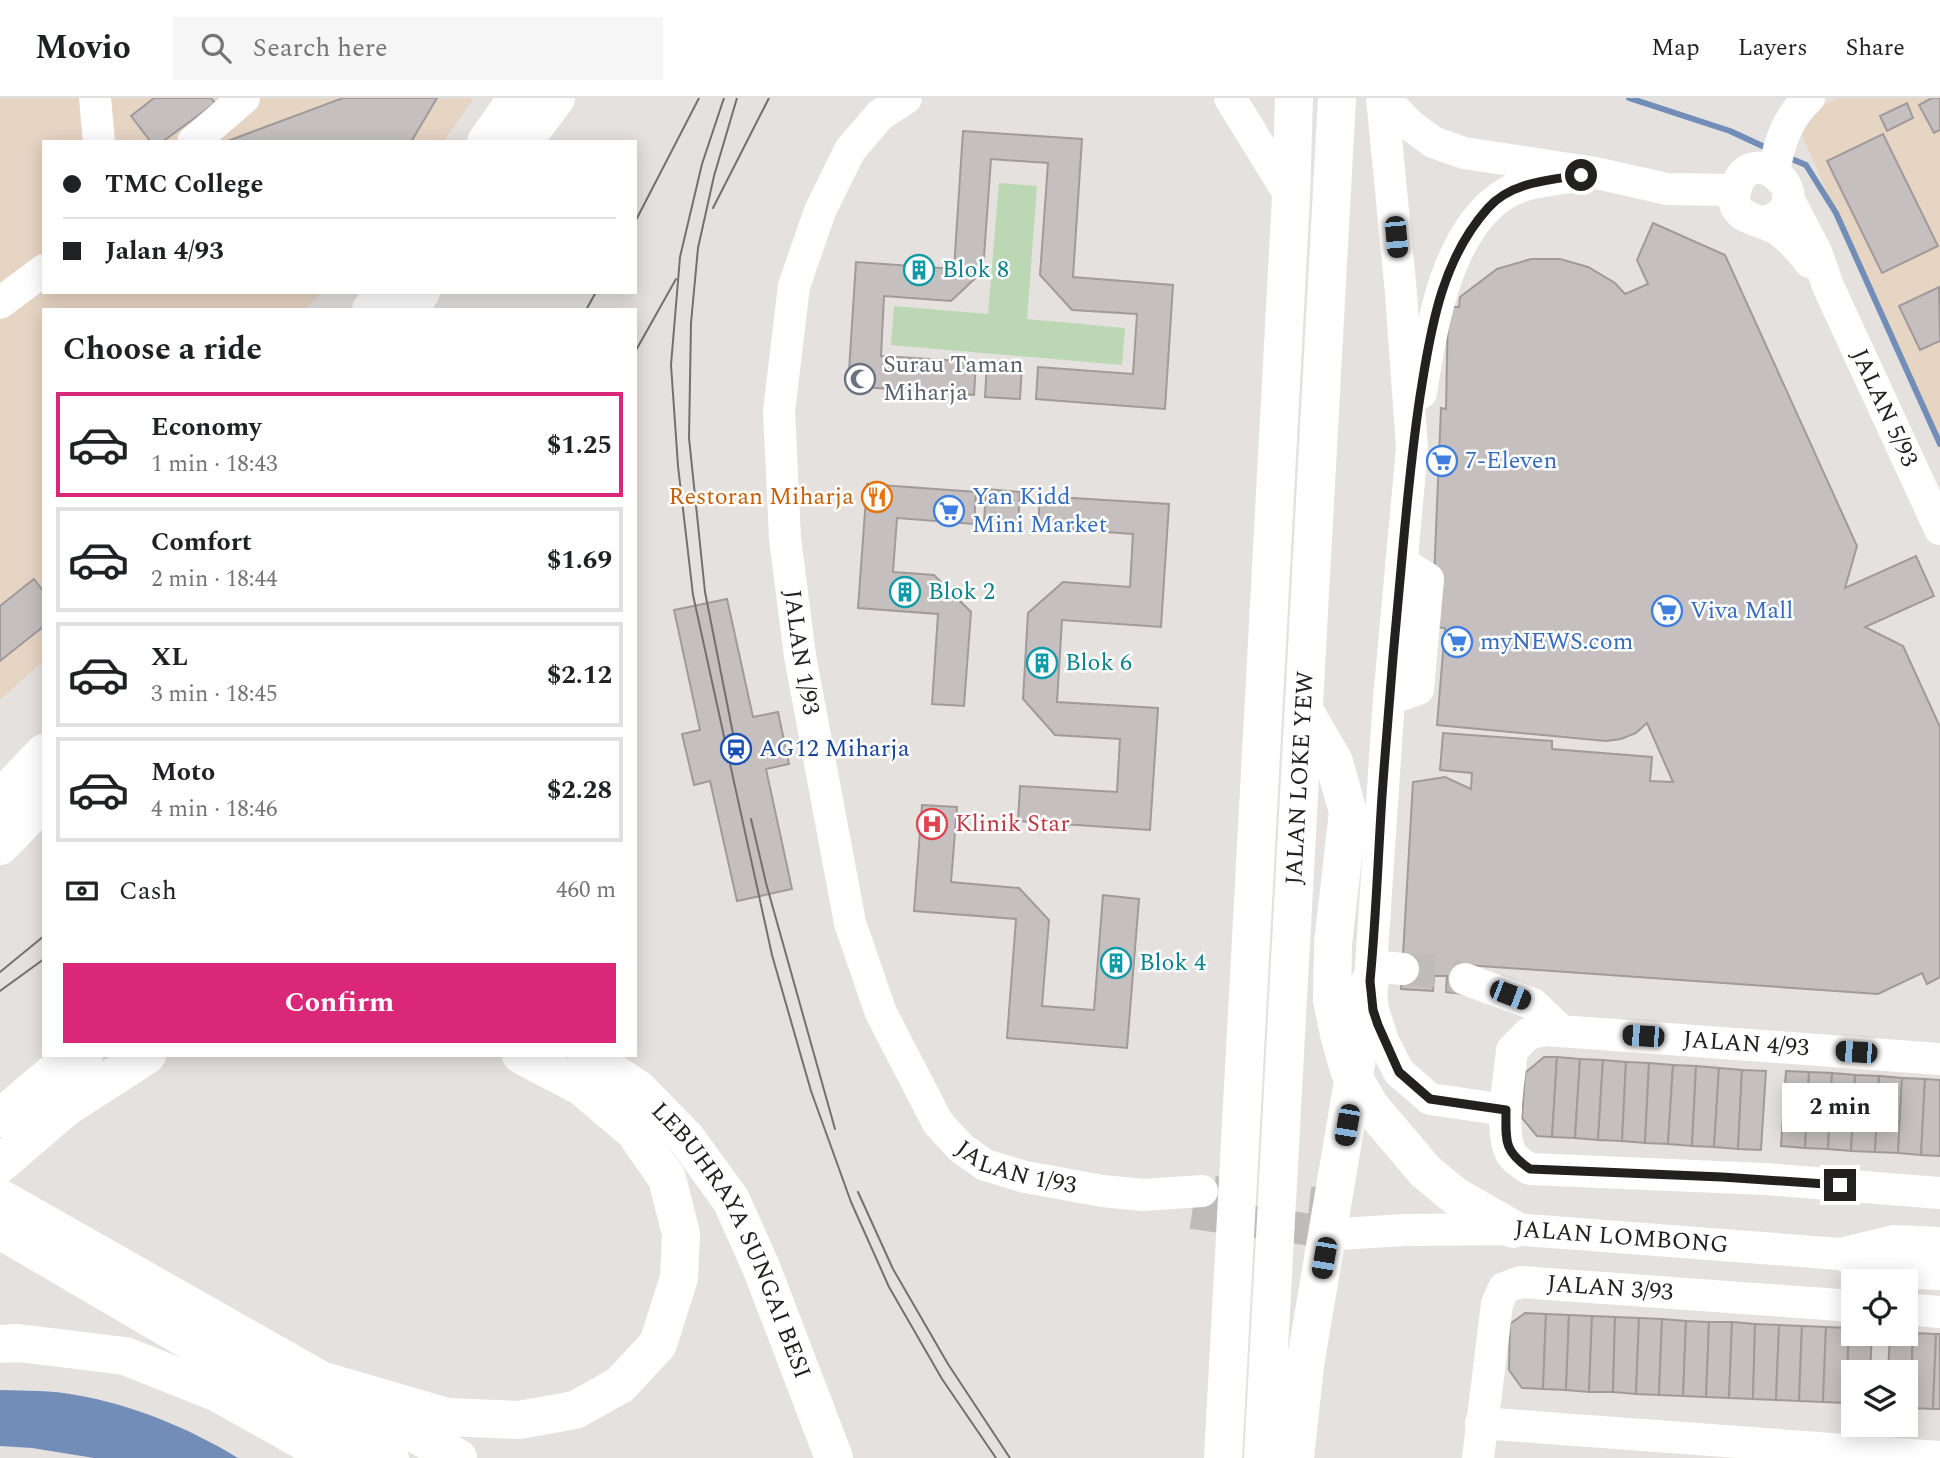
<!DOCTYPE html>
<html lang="en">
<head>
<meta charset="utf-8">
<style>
  :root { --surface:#fff; --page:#f6f6f6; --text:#202124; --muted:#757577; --line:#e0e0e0; --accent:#db2777 }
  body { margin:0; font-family:Spectral,serif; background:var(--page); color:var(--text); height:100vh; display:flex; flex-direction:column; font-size:26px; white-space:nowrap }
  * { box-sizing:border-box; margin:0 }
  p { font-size:23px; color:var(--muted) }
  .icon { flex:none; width:38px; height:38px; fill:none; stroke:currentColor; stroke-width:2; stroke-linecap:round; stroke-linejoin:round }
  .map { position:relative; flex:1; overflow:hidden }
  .side { position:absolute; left:42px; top:210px; width:595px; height:749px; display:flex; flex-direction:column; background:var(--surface); border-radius:0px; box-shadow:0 4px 18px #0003 }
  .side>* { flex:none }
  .banner { position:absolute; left:42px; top:42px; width:595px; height:154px; border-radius:0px; box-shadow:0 4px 18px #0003; display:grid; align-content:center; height:154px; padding:0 21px; background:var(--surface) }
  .tools { position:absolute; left:1841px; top:1171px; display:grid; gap:14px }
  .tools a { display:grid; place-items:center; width:77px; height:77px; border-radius:0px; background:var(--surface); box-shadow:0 4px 18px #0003; font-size:35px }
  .end { position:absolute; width:32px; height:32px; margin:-16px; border:9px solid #22211f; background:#fff; box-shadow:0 0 0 4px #fff }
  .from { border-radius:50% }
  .bubble { position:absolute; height:49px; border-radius:0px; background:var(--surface); box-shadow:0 4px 18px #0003; font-size:23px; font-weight:700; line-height:49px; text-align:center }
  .car { position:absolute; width:21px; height:42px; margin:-21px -10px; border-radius:9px; box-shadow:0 0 5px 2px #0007; background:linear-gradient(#222 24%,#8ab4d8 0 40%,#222 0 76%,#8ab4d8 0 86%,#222 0) }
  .banner b { display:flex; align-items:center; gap:24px; height:66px; font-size:26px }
  .banner b+b { border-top:2px solid var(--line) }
  .banner i { width:18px; height:18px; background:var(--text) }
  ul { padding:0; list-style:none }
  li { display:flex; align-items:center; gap:21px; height:105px; margin:0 14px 10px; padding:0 7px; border:4px solid var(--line); border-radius:0px }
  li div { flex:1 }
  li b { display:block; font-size:26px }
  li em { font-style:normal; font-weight:700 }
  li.current { border-color:var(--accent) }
  li>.icon { width:63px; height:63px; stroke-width:1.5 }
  h2 { padding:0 21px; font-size:32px; line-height:84px }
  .pay { display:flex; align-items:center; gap:18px; height:77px; padding:0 21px; font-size:26px }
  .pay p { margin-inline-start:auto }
  .action { display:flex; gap:14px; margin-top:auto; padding:14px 21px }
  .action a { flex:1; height:80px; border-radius:0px; background:var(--accent); color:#fff; font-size:28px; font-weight:700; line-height:80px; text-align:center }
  header { display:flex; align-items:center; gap:42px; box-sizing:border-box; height:98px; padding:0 35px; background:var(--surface); border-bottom:2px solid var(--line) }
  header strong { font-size:33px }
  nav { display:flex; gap:38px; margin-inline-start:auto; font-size:24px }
  .search { width:490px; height:63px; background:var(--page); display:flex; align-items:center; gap:18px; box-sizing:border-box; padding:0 24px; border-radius:0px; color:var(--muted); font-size:26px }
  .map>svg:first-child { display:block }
  .industrial { fill:#e7d5c4 }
  .green { fill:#bcd7b4 }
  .water { fill:#728db8 }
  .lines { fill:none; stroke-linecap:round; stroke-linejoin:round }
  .stream { stroke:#728db8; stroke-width:6 }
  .building { fill:#c5bfbf; stroke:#a09b9a; stroke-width:2 }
  .minor-tunnel { stroke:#bebbb8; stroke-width:32; stroke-dasharray:32 16; stroke-linecap:butt }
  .minor { stroke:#fff; stroke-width:32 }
  .highway { stroke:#fff; stroke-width:38 }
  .tram { stroke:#73706e; stroke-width:2 }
  .route { stroke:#22211f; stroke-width:9 }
  .labels { text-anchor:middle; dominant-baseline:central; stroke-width:5; stroke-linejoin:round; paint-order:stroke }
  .culture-label { font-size:24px; fill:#0d838f; stroke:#fff; text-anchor:start }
  .worship-label { font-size:24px; fill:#5b616d; stroke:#fff; text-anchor:start }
  .street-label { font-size:24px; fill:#22211f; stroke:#fff }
  .shop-label { font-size:24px; fill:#366cbe; stroke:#fff; text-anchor:start }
  .food-label { font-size:24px; fill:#c56008; stroke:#fff; text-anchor:end }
  .transit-label { font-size:24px; fill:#164399; stroke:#fff; text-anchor:start }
  .health-label { font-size:24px; fill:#be3a42; stroke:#fff; text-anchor:start }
</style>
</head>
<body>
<header>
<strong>Movio</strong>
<div class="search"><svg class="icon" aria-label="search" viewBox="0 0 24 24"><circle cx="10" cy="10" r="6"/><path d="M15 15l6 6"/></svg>Search here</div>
<nav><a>Map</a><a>Layers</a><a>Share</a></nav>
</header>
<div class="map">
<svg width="1940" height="1360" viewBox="0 0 1940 1360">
  <rect width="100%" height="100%" fill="#e5e1de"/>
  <!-- industrial -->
  <g class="industrial">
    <path d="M0,0H474L443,44H44V194H322L304,212H44V562L0,602Z"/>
    <path d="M1839,0H1940V352L1794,19Z"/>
  </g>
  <!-- green -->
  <path class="green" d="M999,85L1037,88L1027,221L1125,230L1122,267L891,247L894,208L988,216Z"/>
  <!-- water -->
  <path class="water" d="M0,1292C25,1293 52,1292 76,1297C133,1307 189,1330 238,1360H94L32,1350L0,1348Z"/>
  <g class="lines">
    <!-- stream -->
    <g class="stream">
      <path d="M1629,0L1730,33L1771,52"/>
      <path d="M1787,59L1806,67L1836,115L1940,346"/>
    </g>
  </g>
  <!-- building -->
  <g class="building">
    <path d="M211,0L215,5L162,44H151L131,18L154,0Z"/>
    <path d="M343,0H437L411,44H225Z"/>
    <path d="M1932,0H1940V32L1934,35L1919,7Z"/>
    <path d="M1907,5L1913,20L1887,33L1880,18Z"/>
    <path d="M963,33L1082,41L1073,179L1173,187L1165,311L1036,301L1038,269L1133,276L1137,216L1072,212L1040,177L1048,65L991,61L983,173L951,203L884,198L881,258L976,264L974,297L848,288L856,164L954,171Z"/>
    <path d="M1883,36L1938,148L1882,175L1827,63Z"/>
    <path d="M1653,125L1725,157L1857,448L1845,490L1916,458L1934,498L1865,529L1903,548L1940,629V879L1927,886L1922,875L1878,896L1466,867L1464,896L1446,894L1447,878H1434L1433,893L1401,891L1413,684L1445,679L1471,691L1472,675L1440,672L1443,635L1552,643V651L1652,659L1650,683L1673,684L1647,625L1636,635L1621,641L1606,643L1437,627L1445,530L1432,529L1441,310L1446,311L1448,209H1459L1460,199L1497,171L1531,161H1560L1588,169L1615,185L1625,196L1648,186L1637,162Z"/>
    <path d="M1939,189L1940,243L1920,252L1899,208Z"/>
    <path d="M987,264L1022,267L1020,301L985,299Z"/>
    <path d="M867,386L976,394L974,426L897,420L893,474L934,477L971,514L964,608L932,606L938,516L858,510Z"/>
    <path d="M986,391L1020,394L1018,428L984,425Z"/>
    <path d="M1040,398L1169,406L1161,529L1062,522L1057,604L1158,610L1150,732L1018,723L1020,688L1117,694L1120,641L1055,637L1023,601L1028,515L1063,484L1130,489L1133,436L1038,429Z"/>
    <path d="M34,481L44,494V528L0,563V508Z"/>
    <path d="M727,501L753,619L778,614L789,666L766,671L792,791L737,803L710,683L694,687L682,636L700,632L674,512Z"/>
    <path d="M922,707L957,709L951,784L1019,790L1049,822L1042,908L1094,912L1103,797L1139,801L1127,950L1007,940L1016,821L914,813Z"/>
    <path d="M1544,959H1557L1552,1039L1537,1038L1522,1020L1525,975Z"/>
    <path d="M1557,959L1580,961L1575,1040L1552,1039Z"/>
    <path d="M1580,961L1603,962L1598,1042L1575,1040Z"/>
    <path d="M1603,962L1626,964L1622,1043L1598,1042Z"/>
    <path d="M1626,964L1649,965L1645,1045L1622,1043Z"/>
    <path d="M1649,965L1673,967L1668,1046L1645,1045Z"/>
    <path d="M1673,967L1696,968L1692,1048L1668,1046Z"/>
    <path d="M1696,968L1719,970L1714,1049L1692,1048Z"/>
    <path d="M1719,970L1742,972L1738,1051L1714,1049Z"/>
    <path d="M1742,972L1766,973L1761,1052L1738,1051Z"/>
    <path d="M1786,973L1809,974L1805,1050L1781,1048Z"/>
    <path d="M1809,974L1832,975L1828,1051L1805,1050Z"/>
    <path d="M1832,975L1855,977L1851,1053L1828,1051Z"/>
    <path d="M1855,977L1879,978L1875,1054L1851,1053Z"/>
    <path d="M1879,978L1902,980L1898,1055L1875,1054Z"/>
    <path d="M1902,980L1925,981L1921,1057L1898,1055Z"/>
    <path d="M1925,981L1940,982V1058L1921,1057Z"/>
    <path d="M1525,1215L1546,1216L1543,1291L1522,1290L1509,1272L1510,1226Z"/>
    <path d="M1546,1216L1569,1217L1566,1292L1543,1291Z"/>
    <path d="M1569,1217L1592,1218L1589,1294L1566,1292Z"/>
    <path d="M1592,1218L1615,1219L1613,1294H1589Z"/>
    <path d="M1615,1219L1639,1220L1636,1296L1613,1294Z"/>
    <path d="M1639,1220L1662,1221L1659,1297L1636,1296Z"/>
    <path d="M1662,1221L1686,1223L1683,1298L1659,1297Z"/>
    <path d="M1686,1223L1709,1224L1706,1299L1683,1298Z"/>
    <path d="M1709,1224H1732L1729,1300L1706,1299Z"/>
    <path d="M1732,1224L1755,1226L1753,1301L1729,1300Z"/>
    <path d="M1755,1226L1779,1227L1776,1302L1753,1301Z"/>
    <path d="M1779,1227L1802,1228L1799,1303L1776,1302Z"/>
    <path d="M1802,1228L1826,1229L1823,1304L1799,1303Z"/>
    <path d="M1826,1229L1849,1230L1846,1305L1823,1304Z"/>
    <path d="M1849,1230H1853V1236H1872L1870,1274H1853V1306L1846,1305Z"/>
    <path d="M1913,1235L1910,1310H1906V1274H1888L1890,1236Z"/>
    <path d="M1913,1235L1936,1236L1933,1311L1910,1310Z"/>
    <path d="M1936,1236H1940V1311H1933Z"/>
  </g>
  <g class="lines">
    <!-- minor-tunnel -->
    <g class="minor-tunnel">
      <path d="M1403,871L1436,873L1465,881"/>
      <path d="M1214,1094L1342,1108"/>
      <path d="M1192,1115L1340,1136"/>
    </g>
    <!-- minor -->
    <g class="minor">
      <path d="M95,0L99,44"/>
      <path id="s1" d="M906,0L880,17L850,52L820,113L794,188L779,313L785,440L800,558L850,825L881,915L938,1025L961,1050L985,1067L1025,1079L1103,1093L1143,1097L1202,1093"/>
      <path d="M1230,0L1291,99"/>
      <path d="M1382,0L1401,195L1412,350L1389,601L1370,883L1373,912L1383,943L1399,974L1430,1001L1506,1012"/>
      <path d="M1384,0L1410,27L1433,44L1464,55L1596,75L1667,91L1735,92"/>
      <path d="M193,44L244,0"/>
      <path d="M1774,74C1779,45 1787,20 1809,0"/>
      <path id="s2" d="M1788,100L1816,154L1828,188L1940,431"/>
      <path d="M1765,124C1827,103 1750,37 1736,90C1726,123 1762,120 1780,133C1791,141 1801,153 1810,164"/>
      <path d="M0,205L44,172"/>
      <path d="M1421,295C1431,231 1446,130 1508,94C1527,84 1550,82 1571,79"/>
      <path d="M1389,601L1418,591L1428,481L1401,464"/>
      <path d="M1371,868L1403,871"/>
      <path d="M1465,881L1533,906L1561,933"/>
      <path d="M1940,961L1546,932L1528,936L1512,952C1510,978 1498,1035 1512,1057C1516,1063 1524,1067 1530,1071L1765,1081L1940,1095"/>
      <path id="s3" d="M1340,1136L1404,1132L1513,1131L1840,1156L1888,1174L1940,1176"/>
      <path d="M1840,1156L1894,1143L1940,1145"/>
      <path d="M1906,1211L1940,1214"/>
      <path d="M1481,1325L1940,1359"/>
      <path id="s4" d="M1478,1360L1497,1206L1504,1190L1521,1184L1853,1208"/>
    </g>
    <!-- highway -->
    <g class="highway">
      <path d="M486,44L517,0"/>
      <path d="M523,44L556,0"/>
      <path d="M371,212L383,194"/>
      <path d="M409,212L421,194"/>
      <path d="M1304,612L1334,664L1348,714L1333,846L1332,902L1339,936L1349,972L1370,1008L1425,1073L1455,1098L1513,1131"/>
      <path d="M0,701L44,655"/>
      <path d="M0,748L44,703"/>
      <path id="s5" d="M587,957L638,991L686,1040L731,1102L761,1169L834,1360"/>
      <path d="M0,1020L52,976L84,957"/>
      <path d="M0,1066L65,1010L147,957"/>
      <path d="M0,1100L458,1360"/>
      <path d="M0,1132L390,1360"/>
      <path d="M0,1246L18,1245L125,1258L216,1294L334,1360"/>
      <path d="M327,1284L447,1319L519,1322L575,1312L620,1287L658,1246L679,1180L681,1136L667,1080L634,1033L582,989L521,957"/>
      <path d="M1223,1360L1291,99L1294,0"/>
      <path id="s6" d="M1263,1360L1337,0"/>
      <path d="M1295,1360L1305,1267L1370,883"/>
    </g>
    <!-- tram -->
    <g class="tram">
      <path d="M724,0L702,66L680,159L671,267L678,368L693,497L772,857L811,993L851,1104L889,1189L942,1281L996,1360"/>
      <path d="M737,0L714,78L698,150L691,225L689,340L705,494L739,666"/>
      <path d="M713,110L769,0"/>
      <path d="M635,124L699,0"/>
      <path d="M586,212L596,194"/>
      <path d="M635,254L676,181"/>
      <path d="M751,721L766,785L835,1031"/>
      <path d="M0,874L44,838"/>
      <path d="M0,893L44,861"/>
      <path d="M858,1094L893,1171L948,1266L1010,1360"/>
    </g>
  </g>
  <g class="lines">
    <!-- route -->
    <path class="route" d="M1581,77C1549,82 1511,84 1488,110C1444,159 1432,223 1422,286C1413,340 1408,394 1403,449C1395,532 1388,615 1382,698C1378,759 1376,822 1370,883L1373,912L1378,927L1399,974L1430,1001L1506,1012C1506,1042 1503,1053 1530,1071L1722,1079L1840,1087"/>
  </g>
  <!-- icons -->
  <defs>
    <g id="building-ring" transform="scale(1.575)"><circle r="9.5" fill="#fff" stroke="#0f9aa8" stroke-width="1.5"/><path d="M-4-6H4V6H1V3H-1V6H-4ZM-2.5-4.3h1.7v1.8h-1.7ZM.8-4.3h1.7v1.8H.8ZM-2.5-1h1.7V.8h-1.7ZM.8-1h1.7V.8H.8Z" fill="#0f9aa8"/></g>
    <g id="mosque-ring" transform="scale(1.575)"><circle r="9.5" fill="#fff" stroke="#6b7280" stroke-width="1.5"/><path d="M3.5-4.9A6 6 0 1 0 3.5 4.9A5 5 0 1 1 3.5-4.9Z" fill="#6b7280"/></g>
    <g id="supermarket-ring" transform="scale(1.575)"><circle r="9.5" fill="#fff" stroke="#3f7fe0" stroke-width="1.5"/><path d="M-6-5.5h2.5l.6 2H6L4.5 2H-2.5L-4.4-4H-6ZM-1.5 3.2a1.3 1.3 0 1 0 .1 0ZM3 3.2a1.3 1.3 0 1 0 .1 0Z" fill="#3f7fe0"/></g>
    <g id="restaurant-ring" transform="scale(1.575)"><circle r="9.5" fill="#fff" stroke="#e8710a" stroke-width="1.5"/><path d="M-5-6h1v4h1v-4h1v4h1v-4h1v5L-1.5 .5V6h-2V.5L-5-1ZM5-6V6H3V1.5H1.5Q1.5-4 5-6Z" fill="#e8710a"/></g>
    <g id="station-ring" transform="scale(1.575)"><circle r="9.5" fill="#fff" stroke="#1a4fb4" stroke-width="1.5"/><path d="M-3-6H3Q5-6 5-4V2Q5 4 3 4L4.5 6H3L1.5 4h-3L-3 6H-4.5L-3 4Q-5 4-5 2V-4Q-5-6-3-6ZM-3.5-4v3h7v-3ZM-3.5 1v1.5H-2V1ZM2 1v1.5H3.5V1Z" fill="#1a4fb4"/></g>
    <g id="hospital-ring" transform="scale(1.575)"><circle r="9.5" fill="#fff" stroke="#e0444e" stroke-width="1.5"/><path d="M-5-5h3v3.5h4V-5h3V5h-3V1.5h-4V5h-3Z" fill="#e0444e"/></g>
  </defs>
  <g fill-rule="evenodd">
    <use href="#building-ring" x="919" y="172"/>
    <use href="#mosque-ring" x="860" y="281"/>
    <use href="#supermarket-ring" x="1442" y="363"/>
    <use href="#restaurant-ring" x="877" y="399"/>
    <use href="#supermarket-ring" x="949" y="413"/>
    <use href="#building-ring" x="905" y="494"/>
    <use href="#supermarket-ring" x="1667" y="513"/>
    <use href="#supermarket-ring" x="1457" y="544"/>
    <use href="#building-ring" x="1042" y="565"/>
    <use href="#station-ring" x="736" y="651"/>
    <use href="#hospital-ring" x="932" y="726"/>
    <use href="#building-ring" x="1116" y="865"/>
  </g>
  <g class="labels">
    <!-- culture labels -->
    <g class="culture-label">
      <text x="942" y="172">Blok 8</text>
      <text x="928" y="494">Blok 2</text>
      <text x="1065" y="565">Blok 6</text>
      <text x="1139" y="865">Blok 4</text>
    </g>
    <!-- worship labels -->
    <g class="worship-label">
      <text x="883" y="267">Surau Taman<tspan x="883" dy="28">Miharja</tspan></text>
    </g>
    <!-- street labels -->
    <g class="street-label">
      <text stroke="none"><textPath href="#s2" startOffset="231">JALAN 5/93</textPath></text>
      <text stroke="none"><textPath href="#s1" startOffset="593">JALAN 1/93</textPath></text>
      <text stroke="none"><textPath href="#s6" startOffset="681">JALAN LOKE YEW</textPath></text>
      <text transform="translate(1746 946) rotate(4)">JALAN 4/93</text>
      <text stroke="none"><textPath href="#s1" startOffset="1181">JALAN 1/93</textPath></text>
      <text stroke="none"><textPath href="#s3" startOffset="282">JALAN LOMBONG</textPath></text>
      <text stroke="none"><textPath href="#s5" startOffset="242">LEBUHRAYA SUNGAI BESI</textPath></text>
      <text stroke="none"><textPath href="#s4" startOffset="280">JALAN 3/93</textPath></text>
    </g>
    <!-- shop labels -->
    <g class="shop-label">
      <text x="1465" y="363">7-Eleven</text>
      <text x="972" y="399">Yan Kidd<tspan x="972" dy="28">Mini Market</tspan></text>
      <text x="1690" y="513">Viva Mall</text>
      <text x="1480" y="544">myNEWS.com</text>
    </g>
    <!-- food labels -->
    <g class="food-label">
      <text x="854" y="399">Restoran Miharja</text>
    </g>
    <!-- transit labels -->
    <g class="transit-label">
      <text x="759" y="651">AG12 Miharja</text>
    </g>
    <!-- health labels -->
    <g class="health-label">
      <text x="955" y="726">Klinik Star</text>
    </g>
  </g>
</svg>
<div class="tools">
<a><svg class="icon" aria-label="locate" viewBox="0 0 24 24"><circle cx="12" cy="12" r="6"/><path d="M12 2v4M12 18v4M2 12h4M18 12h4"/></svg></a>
<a><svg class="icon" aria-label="layers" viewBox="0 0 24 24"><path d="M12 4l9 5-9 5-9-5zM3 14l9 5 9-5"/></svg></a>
</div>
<i class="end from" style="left:1581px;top:77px"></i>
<i class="end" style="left:1840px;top:1087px"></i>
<div class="bubble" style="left:1782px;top:985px;width:116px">2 min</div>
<i class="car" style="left:1396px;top:139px;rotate:175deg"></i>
<i class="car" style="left:1510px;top:897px;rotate:111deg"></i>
<i class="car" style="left:1643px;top:938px;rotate:274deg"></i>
<i class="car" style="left:1856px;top:954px;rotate:274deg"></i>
<i class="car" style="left:1347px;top:1027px;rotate:190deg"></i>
<i class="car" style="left:1324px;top:1160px;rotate:190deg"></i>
<div class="banner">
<b><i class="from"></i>TMC College</b>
<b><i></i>Jalan 4/93</b>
</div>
<section class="side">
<h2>Choose a ride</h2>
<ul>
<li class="current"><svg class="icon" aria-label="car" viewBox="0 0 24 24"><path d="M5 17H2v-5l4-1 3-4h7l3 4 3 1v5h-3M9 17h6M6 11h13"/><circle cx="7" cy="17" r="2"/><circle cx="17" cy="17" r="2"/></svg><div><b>Economy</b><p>1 min · 18:43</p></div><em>$1.25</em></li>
<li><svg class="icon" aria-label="car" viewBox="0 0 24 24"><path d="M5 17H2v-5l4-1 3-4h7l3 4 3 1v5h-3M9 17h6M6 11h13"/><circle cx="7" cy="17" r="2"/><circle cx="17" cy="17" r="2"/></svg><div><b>Comfort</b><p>2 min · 18:44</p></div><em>$1.69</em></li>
<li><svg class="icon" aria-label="car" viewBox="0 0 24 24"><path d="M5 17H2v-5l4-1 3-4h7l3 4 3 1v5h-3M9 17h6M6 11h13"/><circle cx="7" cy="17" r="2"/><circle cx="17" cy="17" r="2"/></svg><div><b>XL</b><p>3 min · 18:45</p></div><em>$2.12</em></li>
<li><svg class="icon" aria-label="car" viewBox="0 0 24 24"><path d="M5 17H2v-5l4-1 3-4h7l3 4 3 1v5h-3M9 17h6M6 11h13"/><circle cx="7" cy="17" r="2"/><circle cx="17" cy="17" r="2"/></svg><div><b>Moto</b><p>4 min · 18:46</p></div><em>$2.28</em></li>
</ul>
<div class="pay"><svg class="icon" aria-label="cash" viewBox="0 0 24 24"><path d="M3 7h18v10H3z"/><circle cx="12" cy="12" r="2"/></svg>Cash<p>460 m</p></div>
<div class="action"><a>Confirm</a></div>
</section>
</div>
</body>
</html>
